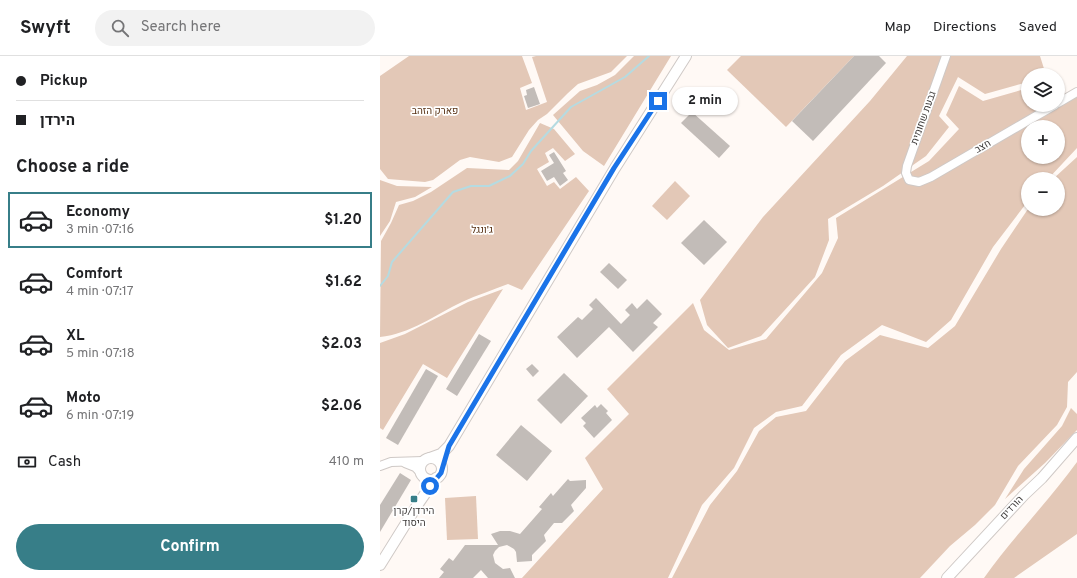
<!DOCTYPE html>
<html lang="en">
<head>
<meta charset="utf-8">
<style>
  :root { --surface:#fff; --page:#f2f2f2; --text:#202124; --muted:#757577; --line:#e0e0e0; --accent:#377e88 }
  body { margin:0; font-family:Overpass,Heebo,sans-serif; background:var(--page); color:var(--text); height:100vh; display:flex; flex-direction:column; font-size:15px; white-space:nowrap }
  * { box-sizing:border-box; margin:0 }
  p { font-size:13px; color:var(--muted) }
  .icon { flex:none; width:22px; height:22px; fill:none; stroke:currentColor; stroke-width:2; stroke-linecap:round; stroke-linejoin:round }
  .map { position:relative; flex:1; overflow:hidden }
  .sheet { display:flex; flex-direction:column; background:var(--surface); width:380px }
  .sheet>* { flex:none }
  .guide { display:grid; align-content:center; height:88px; padding:0 16px; background:var(--surface) }
  .tools { position:absolute; left:641px; top:12px; display:grid; gap:8px }
  .tools a { display:grid; place-items:center; width:44px; height:44px; border-radius:50%; background:var(--surface); box-shadow:0 1px 3px #0004; font-size:20px }
  .end { position:absolute; width:18px; height:18px; margin:-9px; border:5px solid #1a73e8; background:#fff; box-shadow:0 0 0 2px #fff }
  .from { border-radius:50% }
  .bubble { position:absolute; height:28px; border-radius:14px; background:var(--surface); box-shadow:0 1px 3px #0004; font-size:13px; font-weight:700; line-height:28px; text-align:center }
  .guide b { display:flex; align-items:center; gap:14px; height:38px; font-size:15px }
  .guide b+b { border-top:1px solid var(--line) }
  .guide i { width:10px; height:10px; background:var(--text) }
  ul { padding:0; list-style:none }
  li { display:flex; align-items:center; gap:12px; height:56px; margin:0 8px 6px; padding:0 8px; border:2px solid transparent; border-radius:0px }
  li div { flex:1 }
  li b { display:block; font-size:15px }
  li em { font-style:normal; font-weight:700 }
  li.current { border-color:var(--accent) }
  li>.icon { width:36px; height:36px; stroke-width:1.5 }
  h2 { padding:0 16px; font-size:18px; line-height:48px }
  .pay { display:flex; align-items:center; gap:10px; height:44px; padding:0 16px; font-size:15px }
  .pay p { margin-inline-start:auto }
  .cta { display:flex; gap:8px; margin-top:auto; padding:8px 16px }
  .cta a { flex:1; height:46px; border-radius:24px; background:var(--accent); color:#fff; font-size:16px; font-weight:700; line-height:46px; text-align:center }
  header { display:flex; align-items:center; gap:24px; box-sizing:border-box; height:56px; padding:0 20px; background:var(--surface); border-bottom:1px solid var(--line) }
  header strong { font-size:19px }
  nav { display:flex; gap:22px; margin-inline-start:auto; font-size:14px }
  .search { width:280px; height:36px; background:var(--page); display:flex; align-items:center; gap:10px; box-sizing:border-box; padding:0 14px; border-radius:22px; color:var(--muted); font-size:15px }
  main { display:flex; flex:1; min-height:0 }
  .map>svg:first-child { display:block }
  .green { fill:#e3c8b7; fill-rule:evenodd }
  .lines { fill:none; stroke-linecap:round; stroke-linejoin:round }
  .stream { stroke:#b5dbe1; stroke-width:2 }
  .building { fill:#c2bcb8 }
  .minor-casing { stroke:#cfc9c6; stroke-width:10 }
  .tertiary-casing { stroke:#cfc9c6; stroke-width:12 }
  .minor { stroke:#fff; stroke-width:8 }
  .tertiary { stroke:#fff; stroke-width:10 }
  .route { stroke:#1a73e8; stroke-width:5 }
  .poi-dot { fill:#377e88; stroke:#fff; stroke-width:1.5 }
  .labels { text-anchor:middle; dominant-baseline:central; stroke-width:3.5; stroke-linejoin:round; paint-order:stroke }
  .park-label { font-size:10px; fill:#573113; stroke:#fff }
  .street-label { font-size:10px; fill:#3e3b3a; stroke:#fff }
  .poi-label { font-size:10px; fill:#3e3b3a; stroke:#fff }
</style>
</head>
<body>
<header>
<strong>Swyft</strong>
<div class="search"><svg class="icon" aria-label="search" viewBox="0 0 24 24"><circle cx="10" cy="10" r="6"/><path d="M15 15l6 6"/></svg>Search here</div>
<nav><a>Map</a><a>Directions</a><a>Saved</a></nav>
</header>
<main>
<section class="sheet">
<div class="guide">
<b><i class="from"></i>Pickup</b>
<b><i></i>הירדן</b>
</div>
<h2>Choose a ride</h2>
<ul>
<li class="current"><svg class="icon" aria-label="car" viewBox="0 0 24 24"><path d="M5 17H2v-5l4-1 3-4h7l3 4 3 1v5h-3M9 17h6M6 11h13"/><circle cx="7" cy="17" r="2"/><circle cx="17" cy="17" r="2"/></svg><div><b>Economy</b><p>3 min · 07:16</p></div><em>$1.20</em></li>
<li><svg class="icon" aria-label="car" viewBox="0 0 24 24"><path d="M5 17H2v-5l4-1 3-4h7l3 4 3 1v5h-3M9 17h6M6 11h13"/><circle cx="7" cy="17" r="2"/><circle cx="17" cy="17" r="2"/></svg><div><b>Comfort</b><p>4 min · 07:17</p></div><em>$1.62</em></li>
<li><svg class="icon" aria-label="car" viewBox="0 0 24 24"><path d="M5 17H2v-5l4-1 3-4h7l3 4 3 1v5h-3M9 17h6M6 11h13"/><circle cx="7" cy="17" r="2"/><circle cx="17" cy="17" r="2"/></svg><div><b>XL</b><p>5 min · 07:18</p></div><em>$2.03</em></li>
<li><svg class="icon" aria-label="car" viewBox="0 0 24 24"><path d="M5 17H2v-5l4-1 3-4h7l3 4 3 1v5h-3M9 17h6M6 11h13"/><circle cx="7" cy="17" r="2"/><circle cx="17" cy="17" r="2"/></svg><div><b>Moto</b><p>6 min · 07:19</p></div><em>$2.06</em></li>
</ul>
<div class="pay"><svg class="icon" aria-label="cash" viewBox="0 0 24 24"><path d="M3 7h18v10H3z"/><circle cx="12" cy="12" r="2"/></svg>Cash<p>410 m</p></div>
<div class="cta"><a>Confirm</a></div>
</section>
<div class="map">
<svg width="697" height="522" viewBox="0 0 697 522">
  <rect width="100%" height="100%" fill="#fff9f5"/>
  <!-- green -->
  <g class="green">
    <path d="M29,0H142L152,27L140,32L146,54L167,46L152,1L156,0H247L231,16L198,28L188,37L167,58L158,64L149,74L132,101L119,106L90,101L80,104L53,124L45,126L8,123L0,113V20Z"/>
    <path d="M254,0H291L224,110L203,95L173,59L200,35L217,29L235,19Z"/>
    <path d="M361,0H474L406,71L347,14Z"/>
    <path d="M527,0H660L666,19H648V26L605,38L578,21L559,60L569,71L546,100L503,130L448,163L449,184L435,221L381,280L348,292L327,269L320,244L383,161L490,45Z"/>
    <path d="M579,30L603,45L648,32V49H678V32L693,43L697,41V92L668,123H648V145L613,191L571,264L546,286L502,269L461,299L422,350L396,356L374,372L354,412L322,449L288,522H142L223,433L205,402L249,358L227,333L313,247L324,274L349,294L386,283L442,217L458,182L456,162L549,105L579,73L566,59ZM648,71H678V101H648Z"/>
    <path d="M160,67L174,73L195,98L185,105L173,92L165,97L169,106L157,113L167,130L174,126L180,133L196,121L209,135L142,234L128,228C113,234 97,239 82,246C55,259 30,278 0,281L1,185L11,167L19,149L33,145L51,136L87,112L129,114L138,105Z"/>
    <path d="M697,101V316L688,326L687,351L677,369L638,410L615,449L595,469L570,490L540,522H292L330,449L357,415L379,375L396,361L426,355L465,305L500,279L548,292L575,270L621,193L648,153H678V123H673Z"/>
    <path d="M0,124L17,130L52,131L35,141L16,146L10,165L0,180Z"/>
    <path d="M295,125L310,140L287,164L272,150Z"/>
    <path d="M123,233L67,322L43,308L3,374L0,372V287L25,278L88,246Z"/>
    <path d="M691,352L697,358V374L665,407L625,443L644,413L682,370Z"/>
    <path d="M697,406V478L634,522H604C633,481 668,446 697,406Z"/>
    <path d="M96,440L98,483L67,484L65,442Z"/>
  </g>
  <g class="lines">
    <!-- stream -->
    <path class="stream" d="M0,230L8,220L12,206L73,136L91,130H109L130,120L143,108L151,95L191,51L245,21L269,0"/>
  </g>
  <!-- building -->
  <g class="building">
    <path d="M474,0H499L506,7L433,85L412,65Z"/>
    <path d="M154,31L160,48L148,52L144,40L147,39L146,34Z"/>
    <path d="M312,56L350,90L339,102L301,67Z"/>
    <path d="M174,96L186,115L183,117L188,124L180,130L174,121L167,125L161,115L174,107L169,99Z"/>
    <path d="M324,164L347,186L324,209L301,187Z"/>
    <path d="M229,207L247,224L238,233L220,216Z"/>
    <path d="M216,242L241,268L250,259L245,254L252,247L257,253L267,243L282,258L273,267L278,271L253,296L229,271L197,302L177,281L198,261L202,264L213,253L209,249Z"/>
    <path d="M99,278L111,285L77,340L66,333Z"/>
    <path d="M152,308L159,315L153,321L146,313Z"/>
    <path d="M46,313L58,320L18,389L6,382Z"/>
    <path d="M184,317L208,340L181,368L157,344Z"/>
    <path d="M221,348L228,355L226,357L232,364L214,382L203,370L206,367L201,362L215,349L217,352Z"/>
    <path d="M141,369L172,395L147,425L116,399Z"/>
    <path d="M20,417L31,424L0,476V449Z"/>
    <path d="M188,423L190,425L206,424V432L191,449L194,455L182,467H174L164,479L166,485L152,499V505L137,506L136,496L134,493L127,489L119,491L115,495L113,499L115,507L123,513L130,512L135,522H108L101,514L93,522H59L64,516L60,513L69,502L73,505L85,489H118L111,478L120,475H130L140,478L162,453L159,451L171,437L173,440Z"/>
  </g>
  <g class="lines">
    <!-- minor casing -->
    <g class="minor-casing">
      <g id="minor">
        <path d="M566,0L527,110L526,117L529,124L539,126L551,121L675,49"/>
        <path d="M678,47L697,36"/>
        <path d="M25,407L35,411L41,417"/>
        <path d="M0,410L11,406L43,405"/>
      </g>
    </g>
    <!-- tertiary casing -->
    <g class="tertiary-casing">
      <g id="tertiary">
        <path d="M50,402L61,398L69,390L235,112L306,0"/>
        <circle cx="51" cy="413" r="11"/>
        <path d="M0,509L38,448L56,422"/>
        <path d="M567,522L644,439L662,422L697,382"/>
      </g>
    </g>
    <!-- minor -->
    <use href="#minor" class="minor"/>
    <!-- tertiary -->
    <use href="#tertiary" class="tertiary"/>
  </g>
  <g class="lines">
    <!-- route -->
    <path class="route" d="M50,430L61,417L69,390L234,112L278,45"/>
  </g>
  <!-- markers -->
  <rect class="poi-dot" x="30" y="439" width="8" height="8" rx="2"/>
  <g class="labels">
    <!-- park labels -->
    <g class="park-label">
      <text x="55" y="55">פארק הזהב</text>
      <text x="102" y="174">ג'ונגל</text>
    </g>
    <!-- street labels -->
    <g class="street-label">
      <text transform="translate(544 62) rotate(-70)">גבעת שחומית</text>
      <text transform="translate(603 91) rotate(-30)">חצב</text>
      <text transform="translate(632 452) rotate(-47)">הורדים</text>
    </g>
    <!-- poi labels -->
    <g class="poi-label">
      <text x="34" y="455">הירדן/קרן<tspan x="34" dy="12">היסוד</tspan></text>
    </g>
  </g>
</svg>
<div class="tools">
<a><svg class="icon" aria-label="layers" viewBox="0 0 24 24"><path d="M12 4l9 5-9 5-9-5zM3 14l9 5 9-5"/></svg></a>
<a>+</a>
<a>−</a>
</div>
<i class="end from" style="left:50px;top:430px"></i>
<i class="end" style="left:278px;top:45px"></i>
<div class="bubble" style="left:292px;top:31px;width:66px">2 min</div>
</div>
</main>
</body>
</html>
